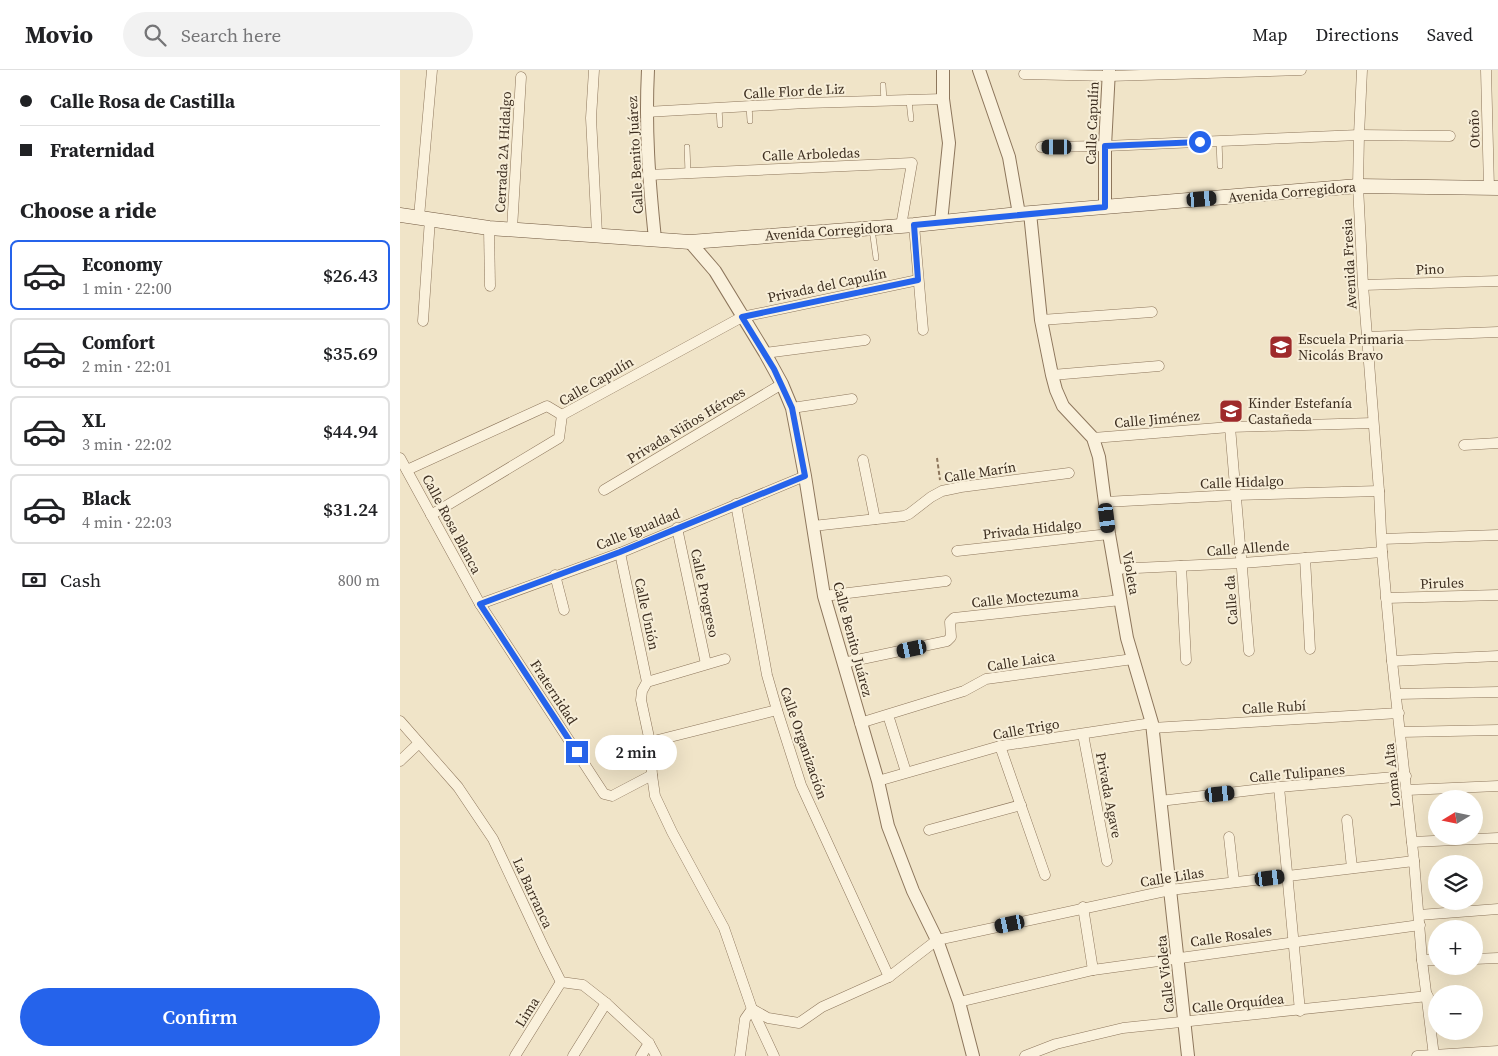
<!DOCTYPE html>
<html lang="en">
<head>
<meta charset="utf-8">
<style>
  :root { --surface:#fff; --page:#f2f2f2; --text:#202124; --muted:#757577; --line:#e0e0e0; --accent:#2563eb }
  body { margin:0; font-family:"Source Serif 4",serif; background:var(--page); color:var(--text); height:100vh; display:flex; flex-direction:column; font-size:19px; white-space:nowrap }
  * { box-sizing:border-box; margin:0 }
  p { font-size:16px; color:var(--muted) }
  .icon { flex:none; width:28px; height:28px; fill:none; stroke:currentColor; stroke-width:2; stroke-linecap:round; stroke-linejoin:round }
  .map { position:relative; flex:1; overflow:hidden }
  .details { display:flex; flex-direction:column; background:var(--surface); width:400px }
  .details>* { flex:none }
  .top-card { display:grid; align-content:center; height:110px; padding:0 20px; background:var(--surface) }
  .needle { width:32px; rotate:260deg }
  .controls { position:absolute; left:1028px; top:720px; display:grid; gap:10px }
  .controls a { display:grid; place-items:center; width:55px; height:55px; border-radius:50%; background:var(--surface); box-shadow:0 5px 20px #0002; font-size:25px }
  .end { position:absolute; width:22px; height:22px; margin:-11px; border:6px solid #2563eb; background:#fff; box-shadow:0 0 0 2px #fff }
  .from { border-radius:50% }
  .bubble { position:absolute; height:35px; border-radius:18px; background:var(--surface); box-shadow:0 5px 20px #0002; font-size:16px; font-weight:600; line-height:35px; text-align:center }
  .car { position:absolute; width:15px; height:30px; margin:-15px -8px; border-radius:6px; box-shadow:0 0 4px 1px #0007; background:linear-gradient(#222 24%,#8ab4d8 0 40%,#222 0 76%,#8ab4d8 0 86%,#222 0) }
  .top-card b { display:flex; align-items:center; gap:18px; height:48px; font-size:19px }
  .top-card b+b { border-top:1px solid var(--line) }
  .top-card i { width:12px; height:12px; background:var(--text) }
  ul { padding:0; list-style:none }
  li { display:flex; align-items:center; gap:15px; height:70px; margin:0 10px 8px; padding:0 10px; border:2px solid var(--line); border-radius:8px }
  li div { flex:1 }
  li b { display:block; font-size:19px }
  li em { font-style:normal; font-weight:600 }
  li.selected { border-color:var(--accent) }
  li>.icon { width:45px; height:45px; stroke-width:1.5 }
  h2 { padding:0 20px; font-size:22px; line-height:60px }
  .pay { display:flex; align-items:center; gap:12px; height:55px; padding:0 20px; font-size:19px }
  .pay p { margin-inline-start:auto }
  .action { display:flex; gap:10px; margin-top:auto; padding:10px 20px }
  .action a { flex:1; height:58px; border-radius:30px; background:var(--accent); color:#fff; font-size:20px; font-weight:600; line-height:58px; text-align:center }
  header { display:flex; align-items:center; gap:30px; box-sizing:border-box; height:70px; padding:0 25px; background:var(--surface); border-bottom:1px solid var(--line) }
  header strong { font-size:24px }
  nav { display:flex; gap:28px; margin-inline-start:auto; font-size:18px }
  .search { width:350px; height:45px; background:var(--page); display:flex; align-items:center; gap:12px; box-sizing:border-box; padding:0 18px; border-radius:28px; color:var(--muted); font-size:19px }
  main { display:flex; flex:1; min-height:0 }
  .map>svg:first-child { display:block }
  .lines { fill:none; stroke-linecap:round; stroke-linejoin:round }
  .service-casing { stroke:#8d765c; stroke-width:6 }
  .minor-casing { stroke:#8d765c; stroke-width:11 }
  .tertiary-casing { stroke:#8d765c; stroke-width:14 }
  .secondary-casing { stroke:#6f573f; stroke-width:15 }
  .path { stroke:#8d765c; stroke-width:2; stroke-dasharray:4 2.5; stroke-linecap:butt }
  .service { stroke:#faf1dc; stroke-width:5 }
  .minor { stroke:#faf1dc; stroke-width:10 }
  .tertiary { stroke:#faf1dc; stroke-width:12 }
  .secondary { stroke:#faf1dc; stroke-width:14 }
  .route { stroke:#2563eb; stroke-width:6 }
  .labels { text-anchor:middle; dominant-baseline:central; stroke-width:4; stroke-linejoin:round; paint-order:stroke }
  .street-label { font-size:14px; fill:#3d2e20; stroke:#f7eed8 }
  .poi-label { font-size:14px; fill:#3d2e20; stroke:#f7eed8; text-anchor:start }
</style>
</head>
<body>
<header>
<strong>Movio</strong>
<div class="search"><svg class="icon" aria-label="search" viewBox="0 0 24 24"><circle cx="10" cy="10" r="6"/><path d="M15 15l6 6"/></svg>Search here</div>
<nav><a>Map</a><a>Directions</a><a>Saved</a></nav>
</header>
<main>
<section class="details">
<div class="top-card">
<b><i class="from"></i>Calle Rosa de Castilla</b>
<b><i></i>Fraternidad</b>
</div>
<h2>Choose a ride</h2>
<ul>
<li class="selected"><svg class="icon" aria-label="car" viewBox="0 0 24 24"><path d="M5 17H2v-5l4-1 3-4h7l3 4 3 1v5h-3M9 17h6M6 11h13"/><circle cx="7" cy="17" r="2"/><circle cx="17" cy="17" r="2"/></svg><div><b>Economy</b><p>1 min · 22:00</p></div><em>$26.43</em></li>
<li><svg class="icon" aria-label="car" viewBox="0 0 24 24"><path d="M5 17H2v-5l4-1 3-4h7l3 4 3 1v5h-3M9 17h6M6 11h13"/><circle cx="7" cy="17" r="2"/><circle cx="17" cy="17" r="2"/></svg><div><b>Comfort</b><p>2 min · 22:01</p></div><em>$35.69</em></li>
<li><svg class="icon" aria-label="car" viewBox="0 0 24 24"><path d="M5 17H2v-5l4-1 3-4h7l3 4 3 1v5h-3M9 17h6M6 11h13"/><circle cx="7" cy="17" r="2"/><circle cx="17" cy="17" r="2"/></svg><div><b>XL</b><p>3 min · 22:02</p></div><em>$44.94</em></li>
<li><svg class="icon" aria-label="car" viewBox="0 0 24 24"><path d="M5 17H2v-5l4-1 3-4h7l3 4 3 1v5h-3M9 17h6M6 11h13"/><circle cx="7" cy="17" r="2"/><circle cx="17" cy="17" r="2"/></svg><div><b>Black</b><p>4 min · 22:03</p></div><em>$31.24</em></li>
</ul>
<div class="pay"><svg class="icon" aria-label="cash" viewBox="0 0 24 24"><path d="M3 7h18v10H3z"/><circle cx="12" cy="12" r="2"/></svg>Cash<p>800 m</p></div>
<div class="action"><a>Confirm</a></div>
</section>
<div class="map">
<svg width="1098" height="986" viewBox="0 0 1098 986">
  <rect width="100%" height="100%" fill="#f0e4c8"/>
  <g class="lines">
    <!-- service casing -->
    <g class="service-casing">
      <g id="service">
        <path d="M483,15L484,31"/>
        <path d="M509,31L511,49"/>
        <path d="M349,36L350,51"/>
        <path d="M319,38L320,55"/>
        <path d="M819,71L820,96"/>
        <path d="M287,77L288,103"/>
        <path d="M472,159L476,188"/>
      </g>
    </g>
    <!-- minor casing -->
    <g class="minor-casing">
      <g id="minor">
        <path d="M194,0L191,48L197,164"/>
        <path d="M962,0L959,65L958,116L963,215L979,421L982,482L992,591L1014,791L1022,890L1034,986"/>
        <path d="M1086,0L1089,118"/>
        <path d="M624,4L709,6L901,0"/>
        <path d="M246,42L406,33L543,29"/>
        <path d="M641,77L705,76L959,65L1050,66"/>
        <path d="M248,105L512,93L501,156"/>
        <path d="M19,147L32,0"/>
        <path d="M514,155L523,260"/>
        <path d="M89,158L90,216"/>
        <path d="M112,159L121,7"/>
        <path d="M963,215L1098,211"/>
        <path d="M641,250L752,242"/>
        <path d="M23,251L30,149"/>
        <path d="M967,267L1098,262"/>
        <path d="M365,283L465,270"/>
        <path d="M652,305L759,296"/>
        <path d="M392,338L452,329"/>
        <path d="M162,345L342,247L518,210"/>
        <path d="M830,357L849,581"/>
        <path d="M693,368L830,357L973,353"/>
        <path d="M1064,375L1098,373"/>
        <path d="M0,388L80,534L204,724L212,726L252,705"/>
        <path d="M463,390L475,449"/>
        <path d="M7,400L147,336L162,345"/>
        <path d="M204,420L382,314"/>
        <path d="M705,432L835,425L979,421"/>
        <path d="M336,434L367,605L377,640L401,715L489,907"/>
        <path d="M31,445L159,368L162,345"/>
        <path d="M413,456L504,446L509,444L531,427L542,421L561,417L669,403"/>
        <path d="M277,458L306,594"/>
        <path d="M982,469L1098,465"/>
        <path d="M557,481L709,464"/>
        <path d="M220,483L247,612"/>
        <path d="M905,488L910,579"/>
        <path d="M781,496L786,590"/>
        <path d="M715,499L842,493L982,482"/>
        <path d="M155,505L164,540"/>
        <path d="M424,526L546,511"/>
        <path d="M986,528L1098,525"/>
        <path d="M80,534L220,483L405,406"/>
        <path d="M992,591L1098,586"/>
        <path d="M443,593L547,571L551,567L550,552L554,548L721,530"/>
        <path d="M247,612L242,621L241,630L250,672L252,705L255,726L272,762L324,858L352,939L374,986"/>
        <path d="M247,612L325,589"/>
        <path d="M997,624L1098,622"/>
        <path d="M488,645L506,702"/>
        <path d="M0,651L58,717L93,769L144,878L161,912L183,915L206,933L249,973L256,986"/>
        <path d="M460,653L564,621L586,609L733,589"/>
        <path d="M752,658L999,643"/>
        <path d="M1001,662L1098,660"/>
        <path d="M683,664L707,791"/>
        <path d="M250,672L377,640"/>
        <path d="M600,676L645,805"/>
        <path d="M0,691L19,673"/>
        <path d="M478,711L600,676L752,653"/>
        <path d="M879,717L900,941"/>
        <path d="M1007,720L1098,716"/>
        <path d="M760,731L879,717L1006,706"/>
        <path d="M947,750L952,798"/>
        <path d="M529,760L621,735"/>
        <path d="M829,767L834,812"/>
        <path d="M1012,772L1098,768"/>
        <path d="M683,837L693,900"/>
        <path d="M1019,845L1098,839"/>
        <path d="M1074,889L1098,888"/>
        <path d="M1022,890H1036"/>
        <path d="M559,932L693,900L1020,855"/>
        <path d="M352,939L368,948L399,953L422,937L489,907L537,870L770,820L1014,791"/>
        <path d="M115,986L161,912"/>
        <path d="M173,986L206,933"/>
        <path d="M241,986L249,973"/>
        <path d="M340,986L345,949L352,939"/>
        <path d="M625,986L656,974L723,958L1028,926"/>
        <path d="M1017,986L1098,981"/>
      </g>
    </g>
    <!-- tertiary casing -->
    <g class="tertiary-casing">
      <g id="tertiary">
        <path d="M248,0C245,58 249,111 255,169"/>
        <path d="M579,0L609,87L619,144"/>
        <path d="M705,137V76L709,0"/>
        <path d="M630,143L641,250L652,305L656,320L663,336L693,368L699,387L709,464L727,568L752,653L788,986"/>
        <path d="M541,152L549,73L543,29V0"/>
        <path d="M290,172L315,201L365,283L382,314L392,338L405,406L424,526L478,711L488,756L513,821L537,870L559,932L573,986"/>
      </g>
    </g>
    <!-- secondary casing -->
    <g class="secondary-casing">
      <path id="secondary" d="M0,145L89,158L290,172L514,155L619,144L958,116L1098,118"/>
    </g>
    <!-- path -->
    <path class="path" d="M537,388L540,410"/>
    <!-- service -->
    <use href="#service" class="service"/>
    <!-- minor -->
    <use href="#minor" class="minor"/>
    <!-- tertiary -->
    <use href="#tertiary" class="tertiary"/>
    <!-- secondary -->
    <use href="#secondary" class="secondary"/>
  </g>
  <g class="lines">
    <!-- route -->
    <path class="route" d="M177,682L80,534L220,482L405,406L392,338L374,299L342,247L518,210L514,155L705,137V76L800,72"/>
  </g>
  <!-- icons -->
  <defs>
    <g id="school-square" transform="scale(1.25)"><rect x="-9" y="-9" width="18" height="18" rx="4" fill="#9e2a2b" stroke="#f7eed8"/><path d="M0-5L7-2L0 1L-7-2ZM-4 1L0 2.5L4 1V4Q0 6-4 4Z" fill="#fff"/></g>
  </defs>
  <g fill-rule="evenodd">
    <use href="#school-square" x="881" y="277"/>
    <use href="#school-square" x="831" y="341"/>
  </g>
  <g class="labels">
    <!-- street labels -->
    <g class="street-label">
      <text transform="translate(394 21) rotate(-3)">Calle Flor de Liz</text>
      <text transform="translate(692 53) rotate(-88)">Calle Capulín</text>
      <text transform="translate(1074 59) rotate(-92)">Otoño</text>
      <text transform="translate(103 82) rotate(-87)">Cerrada 2A Hidalgo</text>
      <text transform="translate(411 84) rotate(-2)">Calle Arboledas</text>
      <text transform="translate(235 85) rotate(-93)">Calle Benito Juárez</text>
      <text transform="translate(892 122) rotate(-5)">Avenida Corregidora</text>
      <text transform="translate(429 161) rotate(-4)">Avenida Corregidora</text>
      <text transform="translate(949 194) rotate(-93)">Avenida Fresia</text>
      <text transform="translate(1030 199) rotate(-2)">Pino</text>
      <text transform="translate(427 215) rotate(-12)">Privada del Capulín</text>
      <text transform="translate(196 311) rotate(-30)">Calle Capulín</text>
      <text transform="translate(757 349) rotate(-5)">Calle Jiménez</text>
      <text transform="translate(286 355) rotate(-31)">Privada Niños Héroes</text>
      <text transform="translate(580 402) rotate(-9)">Calle Marín</text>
      <text transform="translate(842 412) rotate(-2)">Calle Hidalgo</text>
      <text transform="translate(52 454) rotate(62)">Calle Rosa Blanca</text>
      <text transform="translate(238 459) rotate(-22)">Calle Igualdad</text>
      <text transform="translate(632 459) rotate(-6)">Privada Hidalgo</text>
      <text transform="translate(848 478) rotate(-4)">Calle Allende</text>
      <text transform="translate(731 503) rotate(80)">Violeta</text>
      <text transform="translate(1042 513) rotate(-2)">Pirules</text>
      <text transform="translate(305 523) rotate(78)">Calle Progreso</text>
      <text transform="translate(625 527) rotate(-6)">Calle Moctezuma</text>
      <text transform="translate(831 530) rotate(-94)">Calle da</text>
      <text transform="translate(247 544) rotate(78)">Calle Unión</text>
      <text transform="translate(453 569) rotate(75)">Calle Benito Juárez</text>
      <text transform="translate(621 591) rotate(-9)">Calle Laica</text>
      <text transform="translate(154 622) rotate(57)">Fraternidad</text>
      <text transform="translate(874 637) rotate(-3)">Calle Rubí</text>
      <text transform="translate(626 659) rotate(-10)">Calle Trigo</text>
      <text transform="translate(404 673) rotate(71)">Calle Organización</text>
      <text transform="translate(897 703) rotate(-5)">Calle Tulipanes</text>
      <text transform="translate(992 705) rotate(-96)">Loma Alta</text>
      <text transform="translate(709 725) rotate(79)">Privada Agave</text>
      <text transform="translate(772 807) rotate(-9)">Calle Lilas</text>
      <text transform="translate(133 823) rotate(65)">La Barranca</text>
      <text transform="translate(831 866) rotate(-8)">Calle Rosales</text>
      <text transform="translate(765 904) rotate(-96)">Calle Violeta</text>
      <text transform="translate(838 933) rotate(-6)">Calle Orquídea</text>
      <text transform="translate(127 942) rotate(-58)">Lima</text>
    </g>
    <!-- poi labels -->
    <g class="poi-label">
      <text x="898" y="269">Escuela Primaria<tspan x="898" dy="16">Nicolás Bravo</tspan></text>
      <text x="848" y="333">Kinder Estefanía<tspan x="848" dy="16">Castañeda</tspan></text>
    </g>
  </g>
</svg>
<div class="controls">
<a><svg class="needle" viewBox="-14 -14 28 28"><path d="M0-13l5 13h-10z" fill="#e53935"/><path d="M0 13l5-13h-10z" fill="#757577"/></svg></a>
<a><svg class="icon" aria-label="layers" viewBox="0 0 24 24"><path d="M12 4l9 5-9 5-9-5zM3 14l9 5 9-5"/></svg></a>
<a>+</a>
<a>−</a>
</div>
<i class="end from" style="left:800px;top:72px"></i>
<i class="end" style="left:177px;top:682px"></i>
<div class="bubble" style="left:195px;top:665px;width:82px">2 min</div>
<i class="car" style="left:657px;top:77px;rotate:270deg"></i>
<i class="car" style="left:802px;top:129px;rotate:85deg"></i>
<i class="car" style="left:707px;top:448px;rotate:173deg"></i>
<i class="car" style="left:512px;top:579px;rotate:258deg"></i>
<i class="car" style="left:820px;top:724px;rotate:84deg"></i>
<i class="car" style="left:870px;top:808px;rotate:83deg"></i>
<i class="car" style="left:610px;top:854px;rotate:258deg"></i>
</div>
</main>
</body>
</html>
